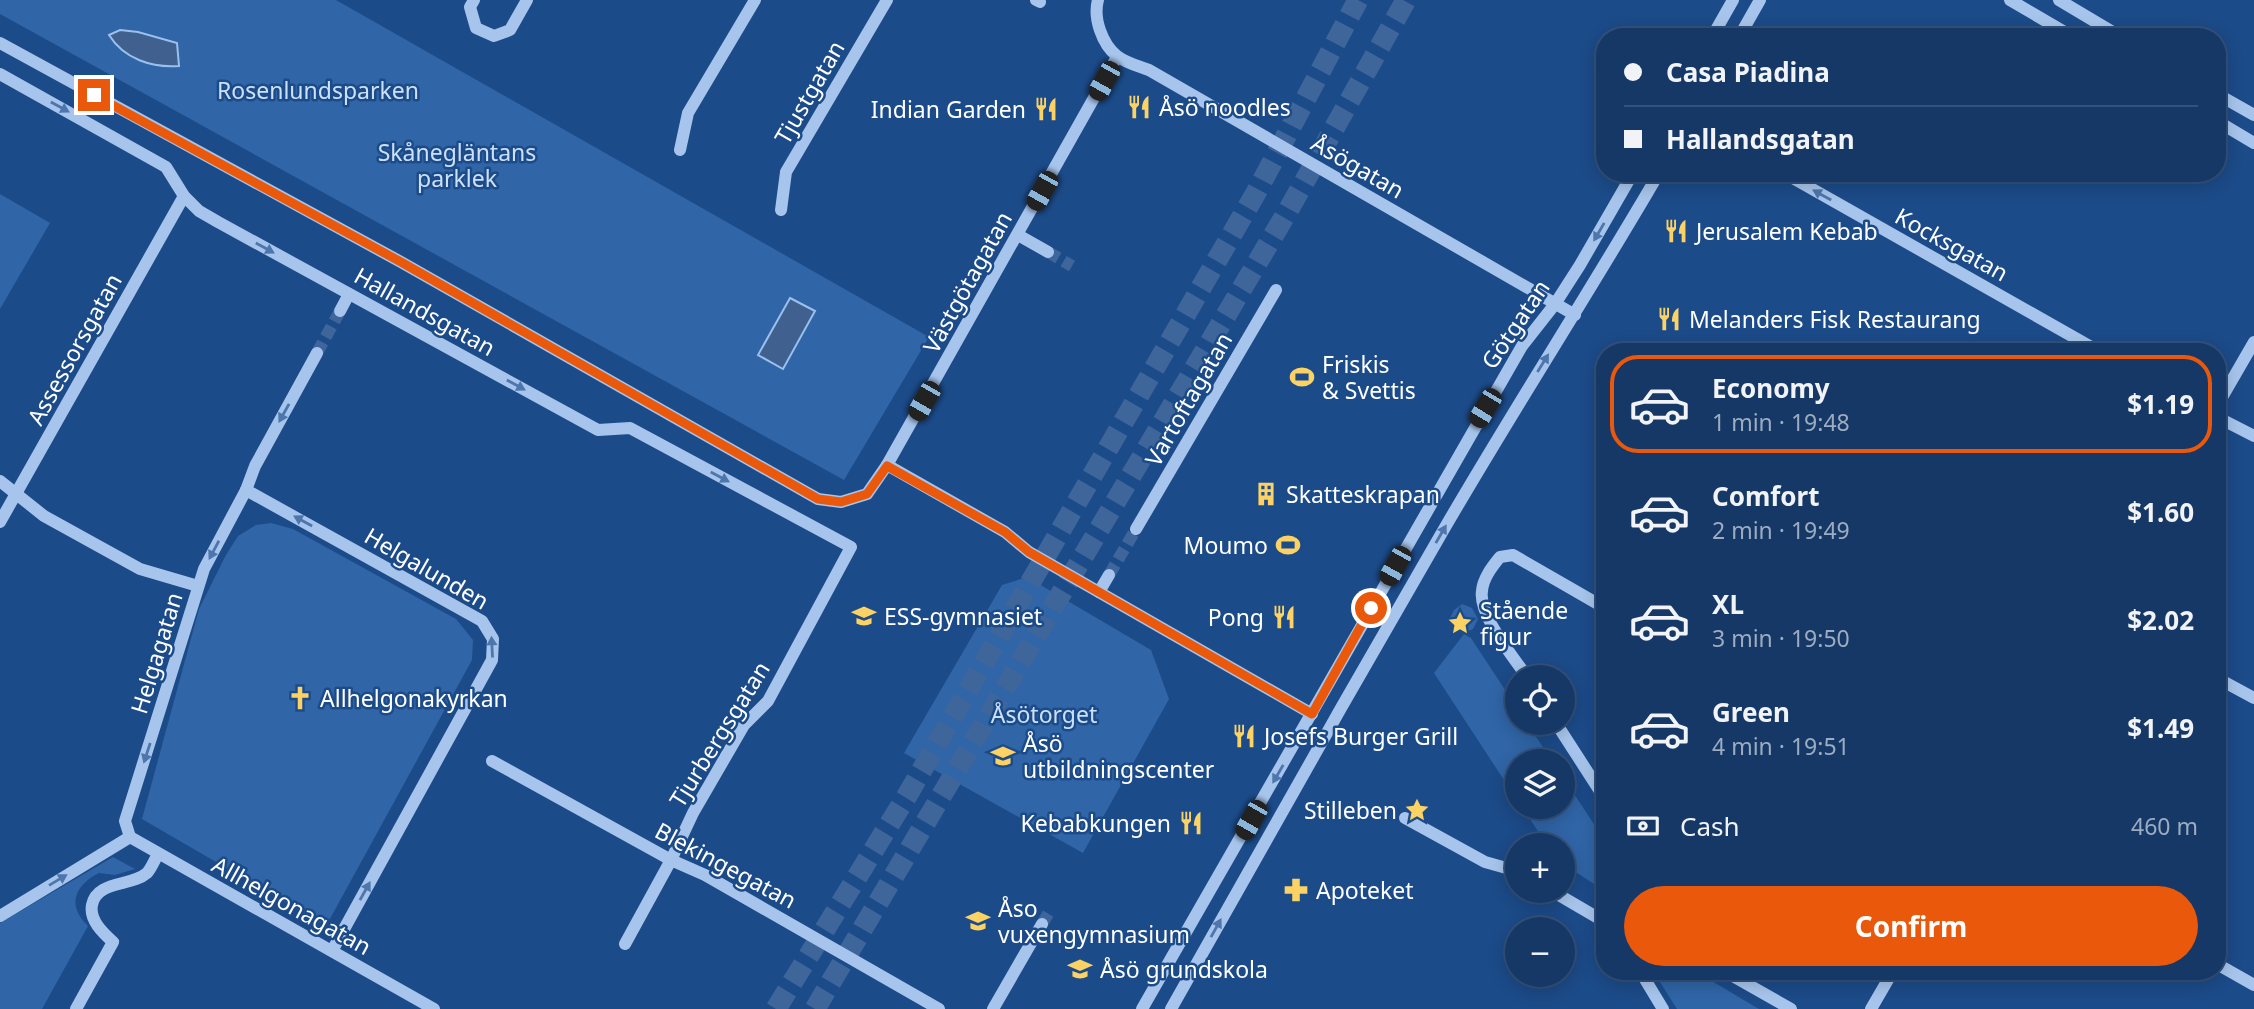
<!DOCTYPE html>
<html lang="en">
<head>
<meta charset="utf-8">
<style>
  :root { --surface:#153867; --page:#1e3f6d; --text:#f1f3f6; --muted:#9dacc0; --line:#34527b; --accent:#ea580c }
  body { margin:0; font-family:"Noto Sans",sans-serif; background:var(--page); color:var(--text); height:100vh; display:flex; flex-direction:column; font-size:26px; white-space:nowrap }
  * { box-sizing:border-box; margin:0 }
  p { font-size:23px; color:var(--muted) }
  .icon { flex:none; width:38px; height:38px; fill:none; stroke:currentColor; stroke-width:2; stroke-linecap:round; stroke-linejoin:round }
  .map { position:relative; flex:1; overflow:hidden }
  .details { position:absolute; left:1596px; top:343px; width:630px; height:637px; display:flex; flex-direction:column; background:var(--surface); border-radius:28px; box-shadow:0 4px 18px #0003,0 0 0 2px var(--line) }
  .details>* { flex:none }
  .top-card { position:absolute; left:1596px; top:28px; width:630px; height:154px; border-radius:28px; box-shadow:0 4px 18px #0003,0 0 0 2px var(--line); display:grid; align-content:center; height:154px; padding:0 28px; background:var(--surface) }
  .tools { position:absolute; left:1505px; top:665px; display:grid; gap:14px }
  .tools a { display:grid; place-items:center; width:70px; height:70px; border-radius:50%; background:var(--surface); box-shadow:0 4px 18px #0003,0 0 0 2px var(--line); font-size:35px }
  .end { position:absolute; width:32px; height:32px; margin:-16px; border:9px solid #ea580c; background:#fff; box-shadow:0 0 0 4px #fff }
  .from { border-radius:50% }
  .car { position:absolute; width:21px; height:42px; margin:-21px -10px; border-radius:9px; box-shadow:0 0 5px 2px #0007; background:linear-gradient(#222 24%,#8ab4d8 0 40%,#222 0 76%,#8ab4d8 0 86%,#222 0) }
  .top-card b { display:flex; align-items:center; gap:24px; height:66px; font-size:26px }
  .top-card b+b { border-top:2px solid var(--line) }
  .top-card i { width:18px; height:18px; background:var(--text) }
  ul { padding:12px 0 0; list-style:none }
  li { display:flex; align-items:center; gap:21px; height:98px; margin:0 14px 10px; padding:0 14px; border:4px solid transparent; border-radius:28px }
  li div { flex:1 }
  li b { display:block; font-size:26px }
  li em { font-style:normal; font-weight:700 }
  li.active { border-color:var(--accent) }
  li>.icon { width:63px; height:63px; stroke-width:1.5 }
  .pay { display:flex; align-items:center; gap:18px; height:77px; padding:0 28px; font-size:26px }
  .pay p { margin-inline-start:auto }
  .cta { display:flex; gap:14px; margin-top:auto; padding:14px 28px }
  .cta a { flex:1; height:80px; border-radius:42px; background:var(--accent); color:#fff; font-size:28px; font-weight:700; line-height:80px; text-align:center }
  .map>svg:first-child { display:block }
  .green { fill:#3065a7 }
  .water { fill:#40618f; stroke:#9ac0ee; stroke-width:2 }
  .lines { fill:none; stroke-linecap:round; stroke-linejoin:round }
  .minor-tunnel { stroke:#3e669b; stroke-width:12; stroke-dasharray:12 6; stroke-linecap:butt }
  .highway-tunnel { stroke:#3e669b; stroke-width:21; stroke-dasharray:21 10; stroke-linecap:butt }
  .minor { stroke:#a7c5ec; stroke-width:12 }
  .oneway { fill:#4d76ac }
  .route { stroke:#ea580c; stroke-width:9 }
  .labels { text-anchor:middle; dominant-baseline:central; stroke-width:5; stroke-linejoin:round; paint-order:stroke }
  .park-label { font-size:23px; fill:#cce0f9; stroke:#1c4b89 }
  .street-label { font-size:23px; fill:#fff; stroke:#1c4b89 }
  .poi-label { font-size:23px; fill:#fff; stroke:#1c4b89; text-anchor:start }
</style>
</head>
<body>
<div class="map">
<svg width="2254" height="1009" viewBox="0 0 2254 1009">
  <rect width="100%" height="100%" fill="#1c4b89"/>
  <!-- green -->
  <g class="green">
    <path d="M0,0H336L929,337L844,480L0,14Z"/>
    <path d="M0,194L50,223L0,309Z"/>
    <path d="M271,523L293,529L456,619L473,640L472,660L326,926L142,819L199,609L226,555L238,536L256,525Z"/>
    <path d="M1027,577L1151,650L1169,699L1083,853L904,753L1002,585Z"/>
    <path d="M1462,604L1472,608L1478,619L1473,629L1467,632L1517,708V723H1527L1552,761H1517V800L1434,673L1464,634L1454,628L1449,620L1454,610Z"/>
    <path d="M1563,777L1605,841V894L1602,889L1563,864V845H1547L1522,807H1563Z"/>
    <path d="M113,857L135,869L115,875L99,873C75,885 66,905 88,926L42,1009H0V923Z"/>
    <path d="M1653,971H1695L1759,1009H1677Z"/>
  </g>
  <!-- water -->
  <g class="water">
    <path d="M120,30L138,32L177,43L179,66C152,68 124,59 109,35Z"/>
    <path d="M790,298L815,311L783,369L758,355Z"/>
  </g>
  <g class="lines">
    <!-- minor-tunnel -->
    <g class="minor-tunnel">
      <path d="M1048,252L1072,266"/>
      <path d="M317,353L340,311"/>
      <path d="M1109,575L1136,529"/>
      <path d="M1042,924L1051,909"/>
    </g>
    <!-- highway-tunnel -->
    <g class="highway-tunnel">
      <path d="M776,1009L908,794L1257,191L1358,0"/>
      <path d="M815,1009L1289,209L1406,0"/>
    </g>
    <!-- minor -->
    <g class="minor">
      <path d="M474,0L470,7L476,28L494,36L510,30L527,0"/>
      <path d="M1036,0L1040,2"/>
      <path d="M1098,0C1093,18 1102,44 1117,56C1126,63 1138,66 1149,70L1575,315"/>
      <path d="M2010,0L2073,37"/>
      <path d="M2059,0L2121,37"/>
      <path d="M1712,37L1733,0"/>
      <path d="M1739,37L1760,0"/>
      <path d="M0,43L401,262L818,499L841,502L867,494L887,465L1117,57"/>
      <path d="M0,74L166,167L184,196L199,211L218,222L598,430L630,428L851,547L768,701L744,725L693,813L671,860L625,944"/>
      <path d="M2217,94L2254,115"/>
      <path d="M2217,121L2254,143"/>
      <path d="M680,150L688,113L755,0"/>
      <path d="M1784,173L2100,352"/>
      <path d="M781,210L786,172L887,0"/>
      <path d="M1018,235L1048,252"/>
      <path d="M340,311L349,294"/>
      <path d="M1639,350L1641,352"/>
      <path d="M2217,406L2254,342"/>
      <path d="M2217,417L2254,436"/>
      <path d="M887,465L1005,532L1029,552L1312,714"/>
      <path d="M0,481L44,516L140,569L198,586"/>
      <path d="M246,490L482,621L493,639L492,660L332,951"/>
      <path d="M0,522L184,196"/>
      <path d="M1136,529L1276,290"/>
      <path d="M1099,592L1109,575"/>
      <path d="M1527,677C1513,656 1478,615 1482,591C1483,578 1492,567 1500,557L1513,555L1605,608"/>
      <path d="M2217,678L2254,698"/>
      <path d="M1556,723L1605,799"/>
      <path d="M492,761L671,860L705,875L939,1009"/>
      <path d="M1405,818L1485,862L1517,871"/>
      <path d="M130,837L125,821L204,569L246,490L255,466L317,353"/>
      <path d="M130,837L434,1009"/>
      <path d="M1552,891L1605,922"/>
      <path d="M0,916L130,837"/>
      <path d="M2217,964L2254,985"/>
      <path d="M1640,971L1663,1009"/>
      <path d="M1724,971L1791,1009"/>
      <path d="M76,1009L113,942C103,933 89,920 92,905C97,880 131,887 147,873C151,869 155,859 158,854"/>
      <path d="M993,1009L1042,924"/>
      <path d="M1142,1009L1522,346L1555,304L1580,265L1633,173"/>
      <path d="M1171,1009C1260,850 1349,693 1440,536C1511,413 1588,295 1659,173"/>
      <path d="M1871,1009L1893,971"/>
    </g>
  </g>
  <!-- one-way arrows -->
  <defs><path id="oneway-solid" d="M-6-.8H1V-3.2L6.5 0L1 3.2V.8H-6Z" transform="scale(1.75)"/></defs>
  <g class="oneway">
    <use href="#oneway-solid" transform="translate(60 107) rotate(29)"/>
    <use href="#oneway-solid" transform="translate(1822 195) rotate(-151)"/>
    <use href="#oneway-solid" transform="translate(1599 232) rotate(120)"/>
    <use href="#oneway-solid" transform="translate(265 248) rotate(29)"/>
    <use href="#oneway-solid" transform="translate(1543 363) rotate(-58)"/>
    <use href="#oneway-solid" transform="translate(516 385) rotate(29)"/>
    <use href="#oneway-solid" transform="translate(284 413) rotate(119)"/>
    <use href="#oneway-solid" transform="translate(720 477) rotate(28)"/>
    <use href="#oneway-solid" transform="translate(303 521) rotate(-151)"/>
    <use href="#oneway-solid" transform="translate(1441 534) rotate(-60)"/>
    <use href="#oneway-solid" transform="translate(214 550) rotate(118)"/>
    <use href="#oneway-solid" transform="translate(492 647) rotate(-93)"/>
    <use href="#oneway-solid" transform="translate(147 753) rotate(108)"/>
    <use href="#oneway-solid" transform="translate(1278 774) rotate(120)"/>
    <use href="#oneway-solid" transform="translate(58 880) rotate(-31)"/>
    <use href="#oneway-solid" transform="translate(365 891) rotate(-61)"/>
    <use href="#oneway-solid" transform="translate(1216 928) rotate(-61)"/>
  </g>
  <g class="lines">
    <!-- route -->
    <path class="route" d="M94,95L401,262L818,499L841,502L867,494L887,466L1005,532L1029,552L1312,714L1371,608"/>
  </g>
  <!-- icons -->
  <defs>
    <g id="restaurant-bare" transform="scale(1.89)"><path d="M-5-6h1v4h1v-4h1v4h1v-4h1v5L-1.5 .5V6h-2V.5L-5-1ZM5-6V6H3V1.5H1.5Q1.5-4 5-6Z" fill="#fcd265" stroke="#1c4b89" stroke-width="2.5" paint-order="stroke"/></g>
    <g id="stadium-bare" transform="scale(1.89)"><path d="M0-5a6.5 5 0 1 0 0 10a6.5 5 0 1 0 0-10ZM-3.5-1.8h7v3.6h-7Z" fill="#fcd265" stroke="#1c4b89" stroke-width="2.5" paint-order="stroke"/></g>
    <g id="building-bare" transform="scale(1.89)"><path d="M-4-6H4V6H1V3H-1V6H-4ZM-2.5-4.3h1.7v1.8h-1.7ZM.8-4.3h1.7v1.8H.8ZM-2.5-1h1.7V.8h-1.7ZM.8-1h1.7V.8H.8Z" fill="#fcd265" stroke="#1c4b89" stroke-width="2.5" paint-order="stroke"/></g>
    <g id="school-bare" transform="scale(1.89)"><path d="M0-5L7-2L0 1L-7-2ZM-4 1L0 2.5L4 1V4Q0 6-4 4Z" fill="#fcd265" stroke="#1c4b89" stroke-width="2.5" paint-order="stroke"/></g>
    <g id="sight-bare" transform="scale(1.89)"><path d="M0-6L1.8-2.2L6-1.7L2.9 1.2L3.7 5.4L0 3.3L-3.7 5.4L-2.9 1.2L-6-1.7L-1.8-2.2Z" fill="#fcd265" stroke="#1c4b89" stroke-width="2.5" paint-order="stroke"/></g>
    <g id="church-bare" transform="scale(1.89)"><path d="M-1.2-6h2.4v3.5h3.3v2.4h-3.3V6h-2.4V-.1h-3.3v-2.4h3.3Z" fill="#fcd265" stroke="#1c4b89" stroke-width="2.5" paint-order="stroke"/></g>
    <g id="pharmacy-bare" transform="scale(1.89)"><path d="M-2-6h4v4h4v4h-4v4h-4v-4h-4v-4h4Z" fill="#fcd265" stroke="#1c4b89" stroke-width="2.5" paint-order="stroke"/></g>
  </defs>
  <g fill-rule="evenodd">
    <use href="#restaurant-bare" x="1139" y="107"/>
    <use href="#restaurant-bare" x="1046" y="109"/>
    <use href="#restaurant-bare" x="1676" y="231"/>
    <use href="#restaurant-bare" x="1669" y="319"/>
    <use href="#stadium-bare" x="1302" y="377"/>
    <use href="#building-bare" x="1266" y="494"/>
    <use href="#stadium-bare" x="1288" y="545"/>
    <use href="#school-bare" x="864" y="616"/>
    <use href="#restaurant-bare" x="1284" y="617"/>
    <use href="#sight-bare" x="1460" y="623"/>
    <use href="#church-bare" x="300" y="698"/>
    <use href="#restaurant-bare" x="1244" y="736"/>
    <use href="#school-bare" x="1003" y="756"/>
    <use href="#sight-bare" x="1417" y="810"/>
    <use href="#restaurant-bare" x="1191" y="823"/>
    <use href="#pharmacy-bare" x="1296" y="890"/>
    <use href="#school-bare" x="978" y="921"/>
    <use href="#school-bare" x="1080" y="969"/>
  </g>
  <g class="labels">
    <!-- park labels -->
    <g class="park-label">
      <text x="318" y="90">Rosenlundsparken</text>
      <text x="457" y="152">Skånegläntans<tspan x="457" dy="26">parklek</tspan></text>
      <text x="1044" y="714">Åsötorget</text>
    </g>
    <!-- street labels -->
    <g class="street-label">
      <text transform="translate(809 92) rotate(-60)">Tjustgatan</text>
      <text transform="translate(1358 166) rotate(30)">Åsögatan</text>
      <text transform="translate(1952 244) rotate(29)">Kocksgatan</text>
      <text transform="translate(967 282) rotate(-61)">Västgötagatan</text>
      <text transform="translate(425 311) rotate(29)">Hallandsgatan</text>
      <text transform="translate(1515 324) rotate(-56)">Götgatan</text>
      <text transform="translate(74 349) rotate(-61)">Assessorsgatan</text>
      <text transform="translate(1188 399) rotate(-60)">Vartoftagatan</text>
      <text transform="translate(427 568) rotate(30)">Helgalunden</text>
      <text transform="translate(156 653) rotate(-73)">Helgagatan</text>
      <text transform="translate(719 734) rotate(-58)">Tjurbergsgatan</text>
      <text transform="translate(726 865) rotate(28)">Blekingegatan</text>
      <text transform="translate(292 905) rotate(29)">Allhelgonagatan</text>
    </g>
    <!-- poi labels -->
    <g class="poi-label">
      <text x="1159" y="107">Åsö noodles</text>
      <text x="1026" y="109" text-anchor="end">Indian Garden</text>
      <text x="1696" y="231">Jerusalem Kebab</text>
      <text x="1689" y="319">Melanders Fisk Restaurang</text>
      <text x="1322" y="364">Friskis<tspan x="1322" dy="26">&amp; Svettis</tspan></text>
      <text x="1286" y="494">Skatteskrapan</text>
      <text x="1268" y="545" text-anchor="end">Moumo</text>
      <text x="1480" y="610">Stående<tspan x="1480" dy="26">figur</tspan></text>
      <text x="884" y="616">ESS-gymnasiet</text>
      <text x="1264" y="617" text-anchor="end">Pong</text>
      <text x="320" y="698">Allhelgonakyrkan</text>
      <text x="1264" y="736">Josefs Burger Grill</text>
      <text x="1023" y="743">Åsö<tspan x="1023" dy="26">utbildningscenter</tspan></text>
      <text x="1397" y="810" text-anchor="end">Stilleben</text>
      <text x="1171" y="823" text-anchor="end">Kebabkungen</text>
      <text x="1316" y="890">Apoteket</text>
      <text x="998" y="908">Åso<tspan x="998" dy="26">vuxengymnasium</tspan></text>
      <text x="1100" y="969">Åsö grundskola</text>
    </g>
  </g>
</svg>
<div class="tools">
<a><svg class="icon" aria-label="locate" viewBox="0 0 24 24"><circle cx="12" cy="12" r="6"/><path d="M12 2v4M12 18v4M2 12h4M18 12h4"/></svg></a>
<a><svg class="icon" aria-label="layers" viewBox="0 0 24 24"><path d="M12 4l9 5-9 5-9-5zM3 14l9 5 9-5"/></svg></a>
<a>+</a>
<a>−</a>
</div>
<i class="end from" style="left:1371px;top:608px"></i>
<i class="end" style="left:94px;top:95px"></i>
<i class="car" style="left:1104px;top:81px;rotate:209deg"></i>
<i class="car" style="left:1042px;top:191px;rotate:209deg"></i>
<i class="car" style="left:924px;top:401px;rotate:210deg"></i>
<i class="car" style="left:1485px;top:408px;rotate:211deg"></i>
<i class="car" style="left:1395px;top:566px;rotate:209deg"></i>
<i class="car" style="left:1251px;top:820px;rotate:210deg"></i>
<div class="top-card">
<b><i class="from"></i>Casa Piadina</b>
<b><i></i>Hallandsgatan</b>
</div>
<section class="details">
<ul>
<li class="active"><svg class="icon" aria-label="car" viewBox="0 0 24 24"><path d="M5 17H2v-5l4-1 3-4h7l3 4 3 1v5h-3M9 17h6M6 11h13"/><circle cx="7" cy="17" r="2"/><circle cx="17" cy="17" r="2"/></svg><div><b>Economy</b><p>1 min · 19:48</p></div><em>$1.19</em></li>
<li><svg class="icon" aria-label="car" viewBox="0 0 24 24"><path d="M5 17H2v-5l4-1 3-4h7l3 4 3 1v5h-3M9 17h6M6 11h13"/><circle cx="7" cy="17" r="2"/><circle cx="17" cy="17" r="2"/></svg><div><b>Comfort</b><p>2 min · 19:49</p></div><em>$1.60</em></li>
<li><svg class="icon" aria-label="car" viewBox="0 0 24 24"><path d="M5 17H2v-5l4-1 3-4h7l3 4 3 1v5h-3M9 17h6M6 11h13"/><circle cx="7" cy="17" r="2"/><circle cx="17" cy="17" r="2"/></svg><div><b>XL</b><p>3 min · 19:50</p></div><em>$2.02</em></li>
<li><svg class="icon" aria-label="car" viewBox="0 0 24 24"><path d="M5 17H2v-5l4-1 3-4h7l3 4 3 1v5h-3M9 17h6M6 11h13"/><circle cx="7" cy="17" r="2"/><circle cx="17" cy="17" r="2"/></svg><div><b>Green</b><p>4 min · 19:51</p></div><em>$1.49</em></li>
</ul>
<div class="pay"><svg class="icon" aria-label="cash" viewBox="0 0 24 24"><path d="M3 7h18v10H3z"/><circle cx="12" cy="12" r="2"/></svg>Cash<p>460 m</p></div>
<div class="cta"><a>Confirm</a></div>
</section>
</div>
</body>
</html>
